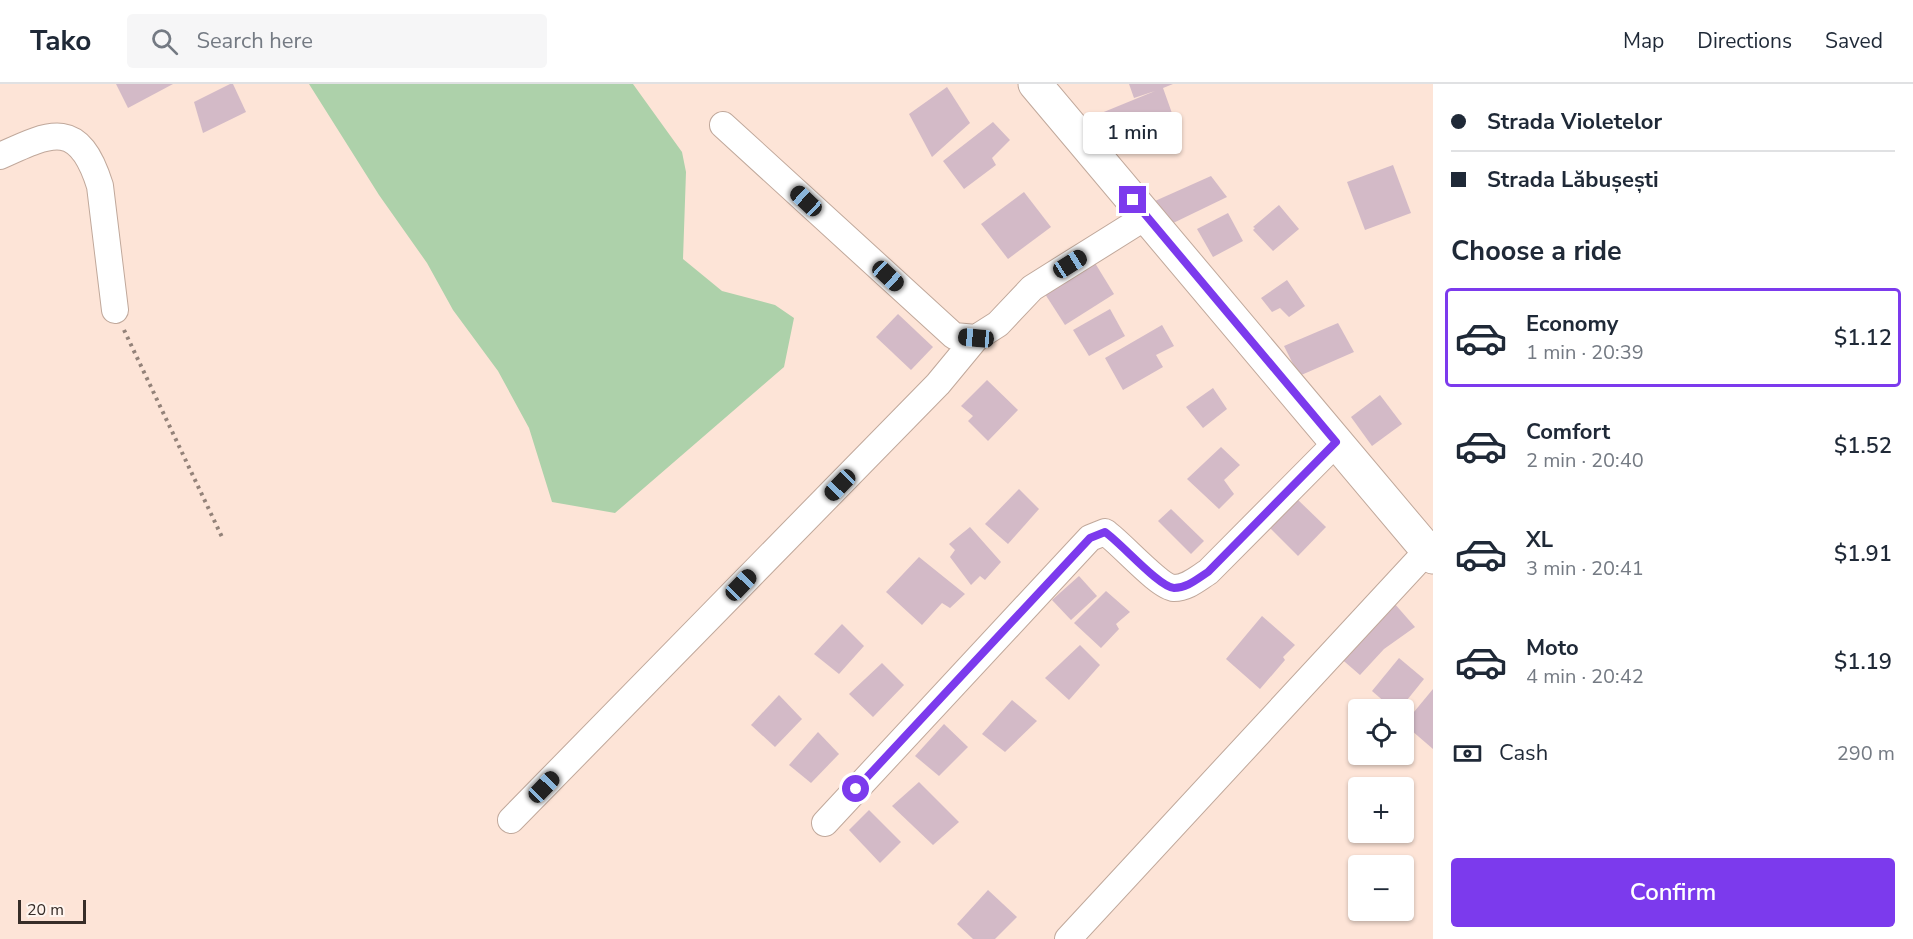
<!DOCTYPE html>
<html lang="en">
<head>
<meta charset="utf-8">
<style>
  :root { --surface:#fff; --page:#f6f6f7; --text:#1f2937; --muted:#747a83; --line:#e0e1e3; --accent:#7c3aed }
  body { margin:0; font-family:"Nunito Sans",sans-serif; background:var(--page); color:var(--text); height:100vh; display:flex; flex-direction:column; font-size:22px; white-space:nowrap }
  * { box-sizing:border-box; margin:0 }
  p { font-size:20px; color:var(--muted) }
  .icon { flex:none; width:33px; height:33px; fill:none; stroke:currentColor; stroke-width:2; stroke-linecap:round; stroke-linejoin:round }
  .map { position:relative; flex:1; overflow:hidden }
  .side { display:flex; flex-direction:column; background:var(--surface); width:480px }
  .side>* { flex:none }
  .guide { display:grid; align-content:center; height:132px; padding:0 18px; background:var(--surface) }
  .controls { position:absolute; left:1348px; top:615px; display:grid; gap:12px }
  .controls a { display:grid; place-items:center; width:66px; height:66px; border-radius:6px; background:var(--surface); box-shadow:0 2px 4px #0004; font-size:30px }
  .scale { position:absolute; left:18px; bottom:15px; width:68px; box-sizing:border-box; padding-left:6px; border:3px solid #372d28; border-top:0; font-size:16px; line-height:21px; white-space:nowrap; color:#372d28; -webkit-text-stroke:4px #fff5ef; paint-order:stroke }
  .end { position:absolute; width:27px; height:27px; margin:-14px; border:8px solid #7c3aed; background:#fff; box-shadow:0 0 0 3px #fff }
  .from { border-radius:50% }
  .bubble { position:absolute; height:42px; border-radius:6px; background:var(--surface); box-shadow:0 2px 4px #0004; font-size:20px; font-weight:600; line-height:42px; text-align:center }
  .car { position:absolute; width:18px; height:36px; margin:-18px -9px; border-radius:8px; box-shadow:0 0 4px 2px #0007; background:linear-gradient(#222 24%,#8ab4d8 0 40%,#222 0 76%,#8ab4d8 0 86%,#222 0) }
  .guide b { display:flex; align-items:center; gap:21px; height:57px; font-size:22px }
  .guide b+b { border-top:2px solid var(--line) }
  .guide i { width:15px; height:15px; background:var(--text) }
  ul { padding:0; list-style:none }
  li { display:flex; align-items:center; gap:18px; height:99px; margin:0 12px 9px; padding:0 6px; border:3px solid transparent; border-radius:6px }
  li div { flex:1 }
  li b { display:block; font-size:22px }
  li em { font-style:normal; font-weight:600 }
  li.on { border-color:var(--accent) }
  li>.icon { width:54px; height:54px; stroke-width:1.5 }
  h2 { padding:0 18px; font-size:27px; line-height:72px }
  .pay { display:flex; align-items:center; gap:15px; height:66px; padding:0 18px; font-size:22px }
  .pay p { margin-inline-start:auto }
  .action { display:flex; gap:12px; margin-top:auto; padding:12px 18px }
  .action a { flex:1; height:69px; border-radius:6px; background:var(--accent); color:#fff; font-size:24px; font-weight:600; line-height:69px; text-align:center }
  header { display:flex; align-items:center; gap:36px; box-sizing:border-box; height:84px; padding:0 30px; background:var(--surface); border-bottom:2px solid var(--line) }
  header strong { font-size:28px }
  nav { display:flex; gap:33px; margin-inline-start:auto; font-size:21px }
  .search { width:420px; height:54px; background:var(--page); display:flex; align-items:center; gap:15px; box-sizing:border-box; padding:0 21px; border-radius:6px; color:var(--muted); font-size:22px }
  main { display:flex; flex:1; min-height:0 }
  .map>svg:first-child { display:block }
  .green { fill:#add1aa }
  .building { fill:#d3bac7 }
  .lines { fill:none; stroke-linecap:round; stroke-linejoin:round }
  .street-casing { stroke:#c0a89b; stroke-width:28 }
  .secondary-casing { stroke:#c0a89b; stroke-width:35 }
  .path { stroke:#938279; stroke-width:4; stroke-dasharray:3 4.5; stroke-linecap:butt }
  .street { stroke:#fff; stroke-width:26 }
  .secondary { stroke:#fff; stroke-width:33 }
  .route { stroke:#7c3aed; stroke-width:8 }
</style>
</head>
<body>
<header>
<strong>Tako</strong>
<div class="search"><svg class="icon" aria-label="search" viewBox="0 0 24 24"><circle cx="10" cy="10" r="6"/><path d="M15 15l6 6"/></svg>Search here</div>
<nav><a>Map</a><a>Directions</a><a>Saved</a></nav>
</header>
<main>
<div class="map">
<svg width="1433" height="855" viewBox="0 0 1433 855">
  <rect width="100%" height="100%" fill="#fde4d7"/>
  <!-- green -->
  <path class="green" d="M309,0H633L682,68L686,88L683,175L722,207L775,221L794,234L784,283L615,429L552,418L529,344L498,287L453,226L427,179L379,111Z"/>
  <!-- building -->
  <g class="building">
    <path d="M116,0H173L128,24Z"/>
    <path d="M230,0H233L246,28L203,49L194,18Z"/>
    <path d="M1129,0H1173L1163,4L1173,32L1102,60L1094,32L1155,7L1134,14Z"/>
    <path d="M947,3L970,39L932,73L909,30Z"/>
    <path d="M993,38L1010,56L992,74L996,81L964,105L943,77Z"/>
    <path d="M1393,81L1411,129L1365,146L1347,98Z"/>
    <path d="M1211,92L1227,113L1167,142L1155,117Z"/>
    <path d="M1024,108L1051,143L1008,175L981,140Z"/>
    <path d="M1279,121L1299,145L1273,167L1253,146L1255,144L1253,143Z"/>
    <path d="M1228,129L1243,157L1213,173L1197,145Z"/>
    <path d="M1095,179L1114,210L1065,241L1045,210Z"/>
    <path d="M1287,196L1305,222L1289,233L1280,224L1272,228L1261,214Z"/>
    <path d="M1110,225L1125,252L1089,272L1073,246Z"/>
    <path d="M898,230L933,263L911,286L876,253Z"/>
    <path d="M1338,239L1354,268L1299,292L1284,262Z"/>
    <path d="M1162,241L1174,262L1156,271L1163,283L1123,306L1105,274Z"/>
    <path d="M987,296L1018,326L988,357L968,337L973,332L961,322Z"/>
    <path d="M1213,304L1227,325L1203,344L1186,323Z"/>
    <path d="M1380,311L1402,340L1372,362L1351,333Z"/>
    <path d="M1221,363L1240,381L1224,396L1234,410L1219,425L1187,395Z"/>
    <path d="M1019,405L1039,425L1008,460L985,440Z"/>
    <path d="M1294,412L1326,443L1298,472L1266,440Z"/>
    <path d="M1171,425L1204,457L1191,470L1158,437Z"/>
    <path d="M970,443L1001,478L985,496L980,492L971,501L950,473L955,466L949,460Z"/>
    <path d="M919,473L965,510L950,524L942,519L922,541L886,508Z"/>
    <path d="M1079,492L1097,512L1071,536L1052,516Z"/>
    <path d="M1106,507L1130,528L1116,540L1119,545L1101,564L1074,539Z"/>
    <path d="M1394,519L1415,543L1384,565L1360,591L1338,572Z"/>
    <path d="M1262,532L1295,561L1283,573L1285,576L1260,605L1226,575Z"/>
    <path d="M842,540L864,562L839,590L814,570Z"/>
    <path d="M1080,561L1100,581L1069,616L1045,594Z"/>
    <path d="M1399,574L1424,595L1399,626H1394L1372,607Z"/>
    <path d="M882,579L904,601L873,633L849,610Z"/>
    <path d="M1433,605V665L1404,640Z"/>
    <path d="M779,611L802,635L775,663L751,641Z"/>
    <path d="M1012,616L1037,637L1005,668L982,650Z"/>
    <path d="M944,640L968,663L939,692L915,672Z"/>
    <path d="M818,648L839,670L811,699L789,681Z"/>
    <path d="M919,698L959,738L933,761L892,722Z"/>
    <path d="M869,726L901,758L880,779L849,746Z"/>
    <path d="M988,806L1017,833L995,855H973L957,840Z"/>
  </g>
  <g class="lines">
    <!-- street casing -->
    <g class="street-casing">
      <g id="street">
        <path d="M723,41L954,252L976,254L998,240L1032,204L1147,132"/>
        <path d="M0,72C52,48 79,35 100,102L115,226"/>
        <path d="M511,736L938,300L976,254"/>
        <path d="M825,739L1090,454L1105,448C1121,459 1159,503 1174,504C1187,504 1197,495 1208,488L1337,358"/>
        <path d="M1068,855L1427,467"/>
      </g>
    </g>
    <!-- secondary casing -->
    <g class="secondary-casing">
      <path id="secondary" d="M1035,0L1433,473"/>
    </g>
    <!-- path -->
    <path class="path" d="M124,246L222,453"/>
    <!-- street -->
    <use href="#street" class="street"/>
    <!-- secondary -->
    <use href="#secondary" class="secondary"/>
  </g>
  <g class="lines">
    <!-- route -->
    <path class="route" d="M856,705L1090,454L1105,448C1121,459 1159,503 1174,504C1187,504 1197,495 1208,488L1336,358L1133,116"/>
  </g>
</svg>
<div class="controls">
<a><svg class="icon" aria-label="locate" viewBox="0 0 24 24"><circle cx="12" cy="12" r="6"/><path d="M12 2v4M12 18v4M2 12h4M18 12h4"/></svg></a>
<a>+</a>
<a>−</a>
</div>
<div class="scale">20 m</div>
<i class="end from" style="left:856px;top:705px"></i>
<i class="end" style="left:1133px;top:116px"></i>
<div class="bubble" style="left:1083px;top:28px;width:99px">1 min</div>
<i class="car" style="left:806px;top:117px;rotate:313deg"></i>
<i class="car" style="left:1070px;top:180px;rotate:58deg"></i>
<i class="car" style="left:888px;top:192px;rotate:133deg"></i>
<i class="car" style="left:976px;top:254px;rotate:275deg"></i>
<i class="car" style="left:840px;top:401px;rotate:224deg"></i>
<i class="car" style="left:741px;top:501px;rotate:44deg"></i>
<i class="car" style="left:544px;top:703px;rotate:44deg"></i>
</div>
<section class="side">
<div class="guide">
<b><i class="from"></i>Strada Violetelor</b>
<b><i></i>Strada Lăbușești</b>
</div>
<h2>Choose a ride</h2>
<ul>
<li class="on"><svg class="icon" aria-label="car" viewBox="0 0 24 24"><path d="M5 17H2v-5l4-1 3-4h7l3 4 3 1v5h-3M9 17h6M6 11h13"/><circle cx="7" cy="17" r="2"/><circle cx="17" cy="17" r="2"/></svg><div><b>Economy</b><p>1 min · 20:39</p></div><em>$1.12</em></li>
<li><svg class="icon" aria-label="car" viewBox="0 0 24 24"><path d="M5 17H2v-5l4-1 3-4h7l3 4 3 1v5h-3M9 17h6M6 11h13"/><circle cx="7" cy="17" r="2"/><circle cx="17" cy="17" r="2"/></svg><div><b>Comfort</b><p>2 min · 20:40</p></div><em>$1.52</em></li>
<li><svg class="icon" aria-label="car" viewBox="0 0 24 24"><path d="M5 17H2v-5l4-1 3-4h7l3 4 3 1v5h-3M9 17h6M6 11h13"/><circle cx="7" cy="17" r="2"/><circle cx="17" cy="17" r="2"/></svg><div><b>XL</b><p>3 min · 20:41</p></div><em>$1.91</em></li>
<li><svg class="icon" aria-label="car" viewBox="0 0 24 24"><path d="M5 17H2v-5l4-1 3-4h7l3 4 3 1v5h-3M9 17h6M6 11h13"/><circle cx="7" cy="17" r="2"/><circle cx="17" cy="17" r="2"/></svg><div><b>Moto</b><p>4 min · 20:42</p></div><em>$1.19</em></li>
</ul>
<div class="pay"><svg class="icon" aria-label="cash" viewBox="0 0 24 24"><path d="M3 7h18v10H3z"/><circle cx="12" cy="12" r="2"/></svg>Cash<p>290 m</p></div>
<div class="action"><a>Confirm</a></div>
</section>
</main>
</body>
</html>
